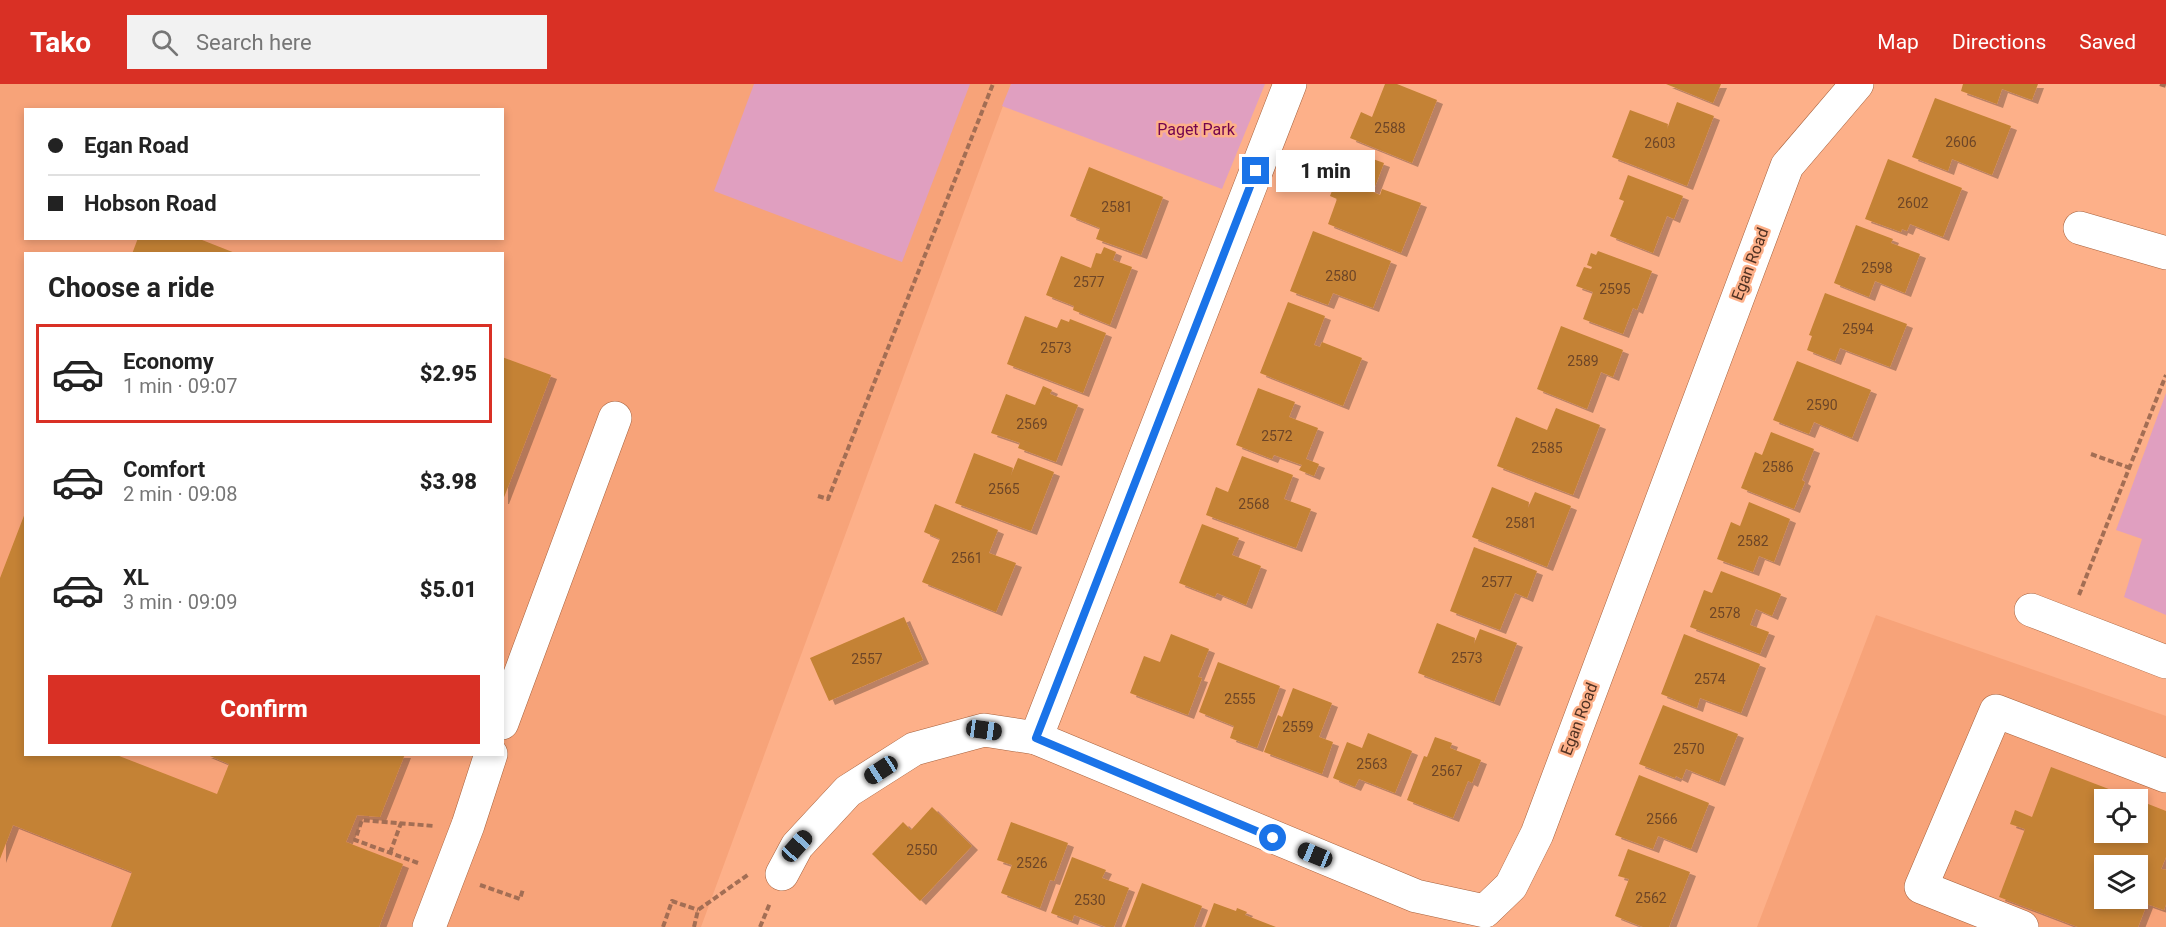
<!DOCTYPE html>
<html lang="en">
<head>
<meta charset="utf-8">
<style>
  :root { --surface:#fff; --page:#f2f2f2; --text:#222; --muted:#767676; --line:#e0e0e0; --accent:#d93025 }
  body { margin:0; font-family:Roboto,sans-serif; background:var(--page); color:var(--text); height:100vh; display:flex; flex-direction:column; font-size:22px; white-space:nowrap }
  * { box-sizing:border-box; margin:0 }
  p { font-size:20px; color:var(--muted) }
  .icon { flex:none; width:33px; height:33px; fill:none; stroke:currentColor; stroke-width:2; stroke-linecap:round; stroke-linejoin:round }
  .map { position:relative; flex:1; overflow:hidden }
  .details { position:absolute; left:24px; top:168px; width:480px; height:504px; display:flex; flex-direction:column; background:var(--surface); border-radius:0px; box-shadow:0 3px 9px #0003 }
  .details>* { flex:none }
  .banner { position:absolute; left:24px; top:24px; width:480px; height:132px; border-radius:0px; box-shadow:0 3px 9px #0003; display:grid; align-content:center; height:132px; padding:0 24px; background:var(--surface) }
  .controls { position:absolute; left:2094px; top:705px; display:grid; gap:12px }
  .controls a { display:grid; place-items:center; width:54px; height:54px; border-radius:0px; background:var(--surface); box-shadow:0 3px 9px #0003; font-size:30px }
  .end { position:absolute; width:27px; height:27px; margin:-14px; border:8px solid #1a73e8; background:#fff; box-shadow:0 0 0 3px #fff }
  .from { border-radius:50% }
  .bubble { position:absolute; height:42px; border-radius:0px; background:var(--surface); box-shadow:0 3px 9px #0003; font-size:20px; font-weight:800; line-height:42px; text-align:center }
  .car { position:absolute; width:18px; height:36px; margin:-18px -9px; border-radius:8px; box-shadow:0 0 4px 2px #0007; background:linear-gradient(#222 24%,#8ab4d8 0 40%,#222 0 76%,#8ab4d8 0 86%,#222 0) }
  .banner b { display:flex; align-items:center; gap:21px; height:57px; font-size:22px }
  .banner b+b { border-top:2px solid var(--line) }
  .banner i { width:15px; height:15px; background:var(--text) }
  ul { padding:0; list-style:none }
  li { display:flex; align-items:center; gap:18px; height:99px; margin:0 12px 9px; padding:0 12px; border:3px solid transparent; border-radius:0px }
  li div { flex:1 }
  li b { display:block; font-size:22px }
  li em { font-style:normal; font-weight:800 }
  li.on { border-color:var(--accent) }
  li>.icon { width:54px; height:54px; stroke-width:1.5 }
  h2 { padding:0 24px; font-size:27px; line-height:72px }
  .action { display:flex; gap:12px; margin-top:auto; padding:12px 24px }
  .action a { flex:1; height:69px; border-radius:0px; background:var(--accent); color:#fff; font-size:24px; font-weight:800; line-height:69px; text-align:center }
  header { display:flex; align-items:center; gap:36px; box-sizing:border-box; height:84px; padding:0 30px; background:var(--accent); color:#fff }
  header strong { font-size:28px }
  nav { display:flex; gap:33px; margin-inline-start:auto; font-size:21px }
  .search { width:420px; height:54px; background:var(--page); display:flex; align-items:center; gap:15px; box-sizing:border-box; padding:0 21px; border-radius:0px; color:var(--muted); font-size:22px }
  .map>svg:first-child { display:block }
  .built { fill:#f7a379; fill-rule:evenodd }
  .green { fill:#e09fc0 }
  .building { fill:#c48234; fill-rule:evenodd; filter:url(#shadow) }
  .lines { fill:none; stroke-linecap:round; stroke-linejoin:round }
  .minor-casing { stroke:#a6603b; stroke-width:34 }
  .path { stroke:#a36e54; stroke-width:4; stroke-dasharray:6 3; stroke-linecap:butt }
  .minor { stroke:#fff; stroke-width:33 }
  .route { stroke:#1a73e8; stroke-width:8 }
  .labels { text-anchor:middle; dominant-baseline:central; stroke-width:5; stroke-linejoin:round; paint-order:stroke }
  .number-label { font-size:14px; fill:#6e4627 }
  .park-label { font-size:16px; fill:#73044f; stroke:#fdb089 }
  .street-label { font-size:16px; fill:#513223; stroke:#fdb089 }
</style>
</head>
<body>
<header>
<strong>Tako</strong>
<div class="search"><svg class="icon" aria-label="search" viewBox="0 0 24 24"><circle cx="10" cy="10" r="6"/><path d="M15 15l6 6"/></svg>Search here</div>
<nav><a>Map</a><a>Directions</a><a>Saved</a></nav>
</header>
<div class="map">
<svg width="2166" height="843" viewBox="0 0 2166 843">
  <defs>
    <filter id="shadow"><feDropShadow dx="6" dy="4" stdDeviation="0" flood-color="#0004"/></filter>
  </defs>
  <rect width="100%" height="100%" fill="#fdb089"/>
  <!-- built -->
  <g class="built">
    <path d="M0,0H1011L701,843H0ZM26,26H502V154H26ZM26,170H502V670H26Z"/>
    <path d="M1876,531L2166,632V843H1757ZM2104,716H2138V748H2104ZM2104,782H2138V814H2104Z"/>
  </g>
  <!-- green -->
  <g class="green">
    <path d="M754,0H970L902,178L714,107Z"/>
    <path d="M1011,0H1265L1222,105L1002,22Z"/>
    <path d="M2166,309V531L2124,513L2142,455L2116,446Z"/>
  </g>
  <!-- building -->
  <g class="building">
    <path d="M1385,0H1397L1437,16L1412,79L1350,54L1361,28L1372,33Z"/>
    <path d="M1666,0H1721L1713,19Z"/>
    <path d="M1963,0H2038L2032,16L2002,5L1997,20L1961,7Z"/>
    <path d="M1935,14L2011,42L1992,91L1952,75L1948,87L1912,73Z"/>
    <path d="M1677,18L1714,32L1687,102L1612,73L1630,26L1668,40L1667,45Z"/>
    <path d="M1348,66L1384,79L1373,108L1380,111L1382,105L1421,119L1401,169L1328,140L1337,115L1330,112Z"/>
    <path d="M1888,75L1962,104L1943,153L1910,140L1907,147L1902,145L1901,148L1865,135Z"/>
    <path d="M1089,83L1163,113L1141,171L1096,155L1100,144L1070,132Z"/>
    <path d="M1628,91L1683,112L1674,135L1667,132L1653,169L1610,152L1624,117L1619,115Z"/>
    <path d="M1856,141L1893,155L1891,159L1920,170L1905,209L1875,197L1869,213L1834,199Z"/>
    <path d="M1313,147L1391,177L1373,224L1333,209L1328,221L1290,207Z"/>
    <path d="M138,154H197L235,169L132,170Z"/>
    <path d="M1104,163L1116,168L1113,176L1132,183L1110,241L1073,226L1074,222L1046,211L1061,172L1091,184L1096,169L1101,170Z"/>
    <path d="M1598,167L1652,187L1637,226L1633,224L1623,250L1583,235L1593,208L1576,202L1584,183L1591,185L1592,183L1587,181L1591,169L1596,171Z"/>
    <path d="M1825,209L1907,240L1890,283L1840,264L1835,277L1807,266L1812,252L1809,251Z"/>
    <path d="M1288,218L1325,232L1314,261L1320,263L1322,258L1362,274L1343,322L1260,289Z"/>
    <path d="M1025,232L1057,244L1061,235L1069,238L1070,235L1106,249L1083,309L1007,280Z"/>
    <path d="M1561,242L1623,266L1613,293L1601,288L1587,325L1537,305Z"/>
    <path d="M502,273L551,291L503,416H502Z"/>
    <path d="M1797,277L1871,306L1852,354L1814,338L1809,350L1773,336Z"/>
    <path d="M1043,302L1052,306L1050,310L1078,321L1056,378L1018,364L1020,359L991,349L1006,310L1035,321Z"/>
    <path d="M1258,304L1295,318L1289,333L1318,344L1306,375L1319,380L1314,392L1299,386L1302,381L1274,371L1272,375L1236,361Z"/>
    <path d="M1556,324L1600,341L1573,411L1497,382L1516,333L1547,346Z"/>
    <path d="M1771,348L1814,365L1802,396L1805,398L1794,425L1741,404L1755,368L1762,371Z"/>
    <path d="M974,369L1013,384L1011,391L1018,374L1054,388L1031,447L955,419Z"/>
    <path d="M1242,372L1293,391L1284,415L1311,425L1296,464L1206,431L1216,403L1228,408Z"/>
    <path d="M1492,403L1529,418L1528,424L1535,408L1571,422L1547,483L1472,453Z"/>
    <path d="M1749,418L1790,435L1774,478L1759,472L1753,488L1717,475L1731,438L1740,442Z"/>
    <path d="M935,420L998,446L989,469L1016,479L996,528L922,498L940,455L924,448Z"/>
    <path d="M25,429L26,670H114L217,710L229,680L205,670H405L380,733L357,731L346,758L403,780L379,843H111L132,788L13,741L0,775V494Z"/>
    <path d="M1202,440L1239,454L1232,471L1261,482L1246,521L1217,509L1215,513L1179,499Z"/>
    <path d="M1474,463L1537,487L1527,514L1515,509L1500,546L1450,527Z"/>
    <path d="M1721,487L1781,510L1772,532L1756,525L1750,541L1769,548L1760,570L1690,543L1704,506L1712,509Z"/>
    <path d="M904,533L923,576L829,617L810,574Z"/>
    <path d="M1437,539L1475,554L1474,560L1480,545L1517,559L1494,618L1418,589Z"/>
    <path d="M1171,550L1209,565L1198,593L1202,594L1188,631L1130,609L1144,572L1160,578Z"/>
    <path d="M1684,550L1760,580L1741,629L1700,614L1697,624L1661,610Z"/>
    <path d="M1218,578L1280,602L1257,664L1230,654L1234,642L1199,628Z"/>
    <path d="M1293,604L1332,619L1319,653L1333,658L1322,690L1264,668L1278,631L1282,633Z"/>
    <path d="M1663,621L1738,650L1719,698L1686,685L1682,695L1676,692L1675,694L1639,680Z"/>
    <path d="M1368,649L1412,667L1395,709L1359,695L1355,703L1333,694L1347,658L1362,664Z"/>
    <path d="M1435,653L1452,659L1450,664L1481,676L1472,699L1468,697L1453,734L1407,716L1424,672L1427,673Z"/>
    <path d="M2051,683L2135,715L2104,716V748H2138V716L2166,727V773L2161,785L2166,786V820L2164,826L2147,820L2138,843H2078L1999,813L2025,745L2010,740L2015,726L2032,733ZM2104,782H2138V814H2104Z"/>
    <path d="M1639,691L1709,719L1691,765L1658,752L1653,765L1615,751Z"/>
    <path d="M932,723L972,762L920,817L872,770L903,738L911,746Z"/>
    <path d="M1011,738L1068,759L1054,797L1050,796L1040,824L1001,809L1012,781L997,776Z"/>
    <path d="M1628,765L1690,788L1669,843H1643L1615,832L1629,795L1618,792Z"/>
    <path d="M1072,773L1106,786L1102,794L1129,804L1114,843H1106L1074,831L1072,837L1051,829Z"/>
    <path d="M1142,799L1202,822L1194,843H1125Z"/>
    <path d="M1214,819L1236,827L1237,824L1247,828L1245,831L1276,843H1205Z"/>
  </g>
  <g class="lines">
    <!-- minor casing -->
    <g class="minor-casing">
      <g id="minor">
        <path d="M2080,144L2166,169"/>
        <path d="M2031,526L2166,578"/>
        <path d="M502,639L615,334"/>
        <path d="M1036,654L1290,0"/>
        <path d="M782,790L797,762L848,707L914,665L984,646L1036,654L1416,812L1485,827L1511,802L1537,750L1787,82L1857,0"/>
        <path d="M429,843L468,741L491,670"/>
        <path d="M2022,843L1921,803L1996,627L2166,692"/>
      </g>
    </g>
    <!-- path -->
    <g class="path">
      <path d="M2160,0L2166,2"/>
      <path d="M2091,370L2130,384"/>
      <path d="M818,412L828,415L993,0"/>
      <path d="M2079,511L2166,291"/>
      <path d="M390,769L401,739"/>
      <path d="M418,779L355,756L362,736L434,742"/>
      <path d="M480,801L520,815L523,805"/>
      <path d="M663,843L672,817L698,826"/>
      <path d="M694,843L698,826L749,790"/>
      <path d="M760,843L770,819"/>
    </g>
    <!-- minor -->
    <use href="#minor" class="minor"/>
  </g>
  <g class="lines">
    <!-- route -->
    <path class="route" d="M1256,87L1036,654L1273,754"/>
  </g>
  <g class="labels">
    <!-- number labels -->
    <g class="number-label">
      <text x="1390" y="44">2588</text>
      <text x="1961" y="58">2606</text>
      <text x="1660" y="59">2603</text>
      <text x="1913" y="119">2602</text>
      <text x="1117" y="123">2581</text>
      <text x="1877" y="184">2598</text>
      <text x="1341" y="192">2580</text>
      <text x="1089" y="198">2577</text>
      <text x="1615" y="205">2595</text>
      <text x="1858" y="245">2594</text>
      <text x="1056" y="264">2573</text>
      <text x="1583" y="277">2589</text>
      <text x="1822" y="321">2590</text>
      <text x="1032" y="340">2569</text>
      <text x="1277" y="352">2572</text>
      <text x="1547" y="364">2585</text>
      <text x="1778" y="383">2586</text>
      <text x="1004" y="405">2565</text>
      <text x="1254" y="420">2568</text>
      <text x="1521" y="439">2581</text>
      <text x="1753" y="457">2582</text>
      <text x="967" y="474">2561</text>
      <text x="1497" y="498">2577</text>
      <text x="1725" y="529">2578</text>
      <text x="1467" y="574">2573</text>
      <text x="867" y="575">2557</text>
      <text x="1710" y="595">2574</text>
      <text x="1240" y="615">2555</text>
      <text x="1298" y="643">2559</text>
      <text x="1689" y="665">2570</text>
      <text x="1372" y="680">2563</text>
      <text x="1447" y="687">2567</text>
      <text x="1662" y="735">2566</text>
      <text x="922" y="766">2550</text>
      <text x="1032" y="779">2526</text>
      <text x="1651" y="814">2562</text>
      <text x="1090" y="816">2530</text>
    </g>
    <!-- park labels -->
    <g class="park-label">
      <text x="1196" y="45">Paget Park</text>
    </g>
    <!-- street labels -->
    <g class="street-label">
      <text transform="translate(1750 180) rotate(-69)">Egan Road</text>
      <text transform="translate(1579 635) rotate(-69)">Egan Road</text>
    </g>
  </g>
</svg>
<div class="controls">
<a><svg class="icon" aria-label="locate" viewBox="0 0 24 24"><circle cx="12" cy="12" r="6"/><path d="M12 2v4M12 18v4M2 12h4M18 12h4"/></svg></a>
<a><svg class="icon" aria-label="layers" viewBox="0 0 24 24"><path d="M12 4l9 5-9 5-9-5zM3 14l9 5 9-5"/></svg></a>
</div>
<i class="end from" style="left:1273px;top:754px"></i>
<i class="end" style="left:1256px;top:87px"></i>
<div class="bubble" style="left:1276px;top:66px;width:99px">1 min</div>
<i class="car" style="left:984px;top:646px;rotate:98deg"></i>
<i class="car" style="left:881px;top:686px;rotate:237deg"></i>
<i class="car" style="left:797px;top:762px;rotate:42deg"></i>
<i class="car" style="left:1315px;top:771px;rotate:292deg"></i>
<div class="banner">
<b><i class="from"></i>Egan Road</b>
<b><i></i>Hobson Road</b>
</div>
<section class="details">
<h2>Choose a ride</h2>
<ul>
<li class="on"><svg class="icon" aria-label="car" viewBox="0 0 24 24"><path d="M5 17H2v-5l4-1 3-4h7l3 4 3 1v5h-3M9 17h6M6 11h13"/><circle cx="7" cy="17" r="2"/><circle cx="17" cy="17" r="2"/></svg><div><b>Economy</b><p>1 min · 09:07</p></div><em>$2.95</em></li>
<li><svg class="icon" aria-label="car" viewBox="0 0 24 24"><path d="M5 17H2v-5l4-1 3-4h7l3 4 3 1v5h-3M9 17h6M6 11h13"/><circle cx="7" cy="17" r="2"/><circle cx="17" cy="17" r="2"/></svg><div><b>Comfort</b><p>2 min · 09:08</p></div><em>$3.98</em></li>
<li><svg class="icon" aria-label="car" viewBox="0 0 24 24"><path d="M5 17H2v-5l4-1 3-4h7l3 4 3 1v5h-3M9 17h6M6 11h13"/><circle cx="7" cy="17" r="2"/><circle cx="17" cy="17" r="2"/></svg><div><b>XL</b><p>3 min · 09:09</p></div><em>$5.01</em></li>
</ul>
<div class="action"><a>Confirm</a></div>
</section>
</div>
</body>
</html>
